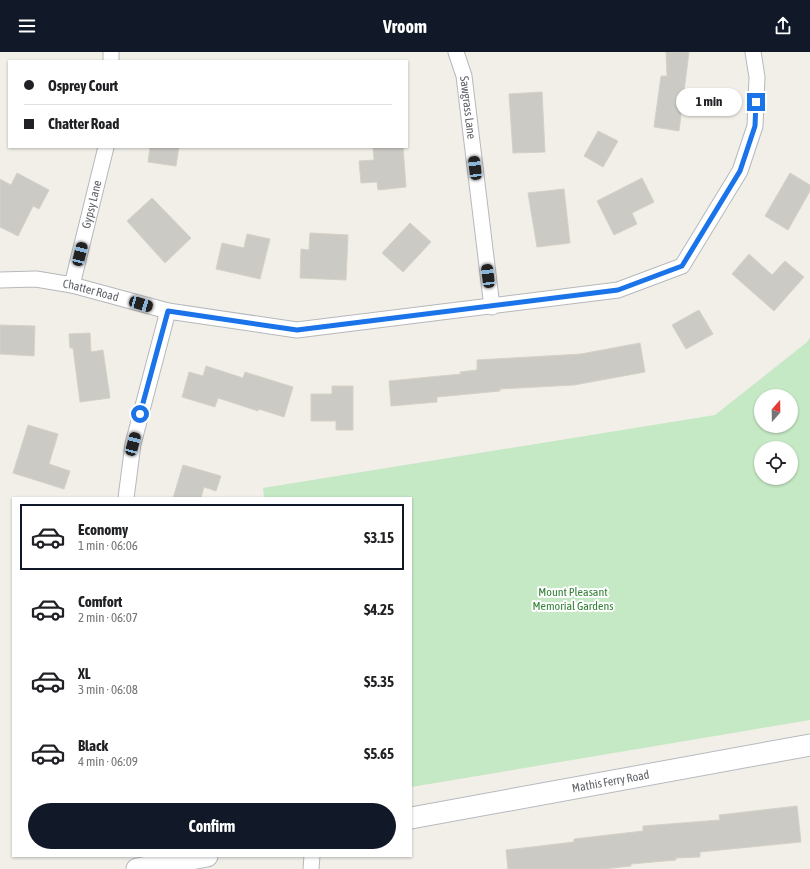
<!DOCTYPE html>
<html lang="en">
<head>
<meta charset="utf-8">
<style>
  :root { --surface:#fff; --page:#f6f6f6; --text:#202124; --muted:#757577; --line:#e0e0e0; --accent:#111827 }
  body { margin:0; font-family:"Asap Condensed",sans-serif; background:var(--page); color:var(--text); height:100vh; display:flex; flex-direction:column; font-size:15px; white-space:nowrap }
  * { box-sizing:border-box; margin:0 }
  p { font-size:13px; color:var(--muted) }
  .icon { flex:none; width:22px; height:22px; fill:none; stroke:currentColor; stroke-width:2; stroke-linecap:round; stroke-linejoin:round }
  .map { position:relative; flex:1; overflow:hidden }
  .side { position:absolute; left:12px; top:445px; width:400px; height:360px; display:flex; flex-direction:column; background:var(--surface); border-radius:0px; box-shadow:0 1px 3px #0004 }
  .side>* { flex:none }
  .banner { position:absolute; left:8px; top:8px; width:400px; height:88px; border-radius:0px; box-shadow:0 1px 3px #0004; display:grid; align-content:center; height:88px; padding:0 16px; background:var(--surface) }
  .needle { width:26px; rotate:20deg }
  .buttons { position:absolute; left:754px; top:337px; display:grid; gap:8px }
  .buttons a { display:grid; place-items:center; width:44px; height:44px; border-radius:50%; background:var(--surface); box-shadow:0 1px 3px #0004; font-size:20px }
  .end { position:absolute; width:18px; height:18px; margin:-9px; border:5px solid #1a73e8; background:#fff; box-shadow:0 0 0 2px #fff }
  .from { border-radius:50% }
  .bubble { position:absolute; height:28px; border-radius:14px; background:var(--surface); box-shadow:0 1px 3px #0004; font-size:13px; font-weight:700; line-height:28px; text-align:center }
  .car { position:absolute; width:12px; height:24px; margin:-12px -6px; border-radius:5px; box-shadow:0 0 3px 1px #0007; background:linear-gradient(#222 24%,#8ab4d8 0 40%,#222 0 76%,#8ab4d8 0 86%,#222 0) }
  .banner b { display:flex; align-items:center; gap:14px; height:38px; font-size:15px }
  .banner b+b { border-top:1px solid var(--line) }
  .banner i { width:10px; height:10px; background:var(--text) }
  ul { padding:7px 0 0; list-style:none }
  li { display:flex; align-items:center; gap:12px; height:66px; margin:0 8px 6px; padding:0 8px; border:2px solid transparent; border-radius:0px }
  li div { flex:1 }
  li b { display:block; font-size:15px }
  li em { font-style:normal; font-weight:700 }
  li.on { border-color:var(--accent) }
  li>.icon { width:36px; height:36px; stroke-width:1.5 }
  .primary-button { display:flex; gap:8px; margin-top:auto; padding:8px 16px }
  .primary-button a { flex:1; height:46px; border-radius:24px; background:var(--accent); color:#fff; font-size:16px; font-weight:700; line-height:46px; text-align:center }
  header { display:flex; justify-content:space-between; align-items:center; height:52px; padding:0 16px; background:var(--accent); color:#fff; font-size:18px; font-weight:700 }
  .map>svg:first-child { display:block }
  .green { fill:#c5e8c5; fill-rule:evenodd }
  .building { fill:#cccac5; stroke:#d6d1c6 }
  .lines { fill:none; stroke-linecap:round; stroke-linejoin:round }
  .minor-casing { stroke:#b5b8bc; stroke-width:17 }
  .secondary-casing { stroke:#b6babf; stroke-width:23 }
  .minor { stroke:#fff; stroke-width:15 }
  .secondary { stroke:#fff; stroke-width:21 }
  .route { stroke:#1a73e8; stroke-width:5 }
  .labels { text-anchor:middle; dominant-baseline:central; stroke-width:4; stroke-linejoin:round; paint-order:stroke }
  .street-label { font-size:12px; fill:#5f6368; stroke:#fff }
  .park-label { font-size:12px; fill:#348238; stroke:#fff }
</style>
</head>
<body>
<header><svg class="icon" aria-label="menu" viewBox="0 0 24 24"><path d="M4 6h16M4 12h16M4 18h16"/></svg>Vroom<svg class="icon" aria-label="share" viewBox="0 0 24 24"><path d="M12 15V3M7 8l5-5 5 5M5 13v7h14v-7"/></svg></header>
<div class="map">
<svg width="810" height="817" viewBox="0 0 810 817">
  <rect width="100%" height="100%" fill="#f1efe8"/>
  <!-- green -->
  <path class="green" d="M810,286V668L411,735V446H264L263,436L715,363L806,291ZM761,344H791V374H761ZM761,396H791V426H761Z"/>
  <!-- building -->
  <g class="building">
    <path d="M666,0H689L679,79L654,75L661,24H667Z"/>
    <path d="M542,40L545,100L513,101L509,42Z"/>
    <path d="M598,79L618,89L603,115L584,104Z"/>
    <path d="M150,95H179L176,114L148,110Z"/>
    <path d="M373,95H403L406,135L378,138L377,130L361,131L359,109L374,108Z"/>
    <path d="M17,121L49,138L39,157L33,154L18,184L0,175V127L11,133Z"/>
    <path d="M790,121L810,133V139L788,178L765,164Z"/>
    <path d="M642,126L654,150L632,161L637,172L614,183L597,149Z"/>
    <path d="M564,137L570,191L537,195L528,141Z"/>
    <path d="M152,146L191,186L165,211L127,169Z"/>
    <path d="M410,171L431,190L403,220L382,201Z"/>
    <path d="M310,181L348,183L346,228L300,226L301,197L309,198Z"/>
    <path d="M247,182L270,187L260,227L216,217L222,191L244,196Z"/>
    <path d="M749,202L772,223L785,209L804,225L774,259L732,222Z"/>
    <path d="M699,258L713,282L686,297L672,273Z"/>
    <path d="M0,273L35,274L34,304L0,302Z"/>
    <path d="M90,281L91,300L103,298L110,346L80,350L73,296H70L69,282Z"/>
    <path d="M640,291L645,320L574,333L500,337V339L437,345V350L391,354L389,329L461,322L460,320L477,318V308L581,302Z"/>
    <path d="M206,314L243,326L245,320L293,335L284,365L259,357L258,359L218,346L215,355L182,345L189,320L203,324Z"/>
    <path d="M332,334H353V378H336V369H311V342H332Z"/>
    <path d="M28,373L58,382L49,412L70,419L64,437L13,421Z"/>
    <path d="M183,413L221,424L216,439L204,435L201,446H173Z"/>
    <path d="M797,754L801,790L700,800V805L676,806V808L631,812V814L603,817H508L506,798L574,790V787L643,779V774L720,768L719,763Z"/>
  </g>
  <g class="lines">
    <!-- minor casing -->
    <g class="minor-casing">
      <g id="minor">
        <path d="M111,0V9"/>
        <path id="s1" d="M456,0L464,24L492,255"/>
        <path id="s2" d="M0,228L36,227L72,233L168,259L297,278L618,238L682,214L740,119L755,74L757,25L753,0"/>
        <path id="s3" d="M72,233L106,95"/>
        <path d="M126,446L133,392L168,259"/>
        <path d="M311,817L312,804"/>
      </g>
    </g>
    <!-- secondary casing -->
    <g class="secondary-casing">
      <g id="secondary">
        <path id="s4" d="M411,766L810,693"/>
        <path d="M137,817L207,804"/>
      </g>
    </g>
    <!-- minor -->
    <use href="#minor" class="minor"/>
    <!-- secondary -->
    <use href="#secondary" class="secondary"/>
  </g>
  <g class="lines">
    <!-- route -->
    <path class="route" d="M140,362L168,259L297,278L618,238L682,214L740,119L755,74L756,50"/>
  </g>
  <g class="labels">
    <!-- street labels -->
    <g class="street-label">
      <text stroke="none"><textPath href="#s1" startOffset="57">Sawgrass Lane</textPath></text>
      <text stroke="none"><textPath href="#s3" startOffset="83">Gypsy Lane</textPath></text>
      <text stroke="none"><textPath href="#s2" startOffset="92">Chatter Road</textPath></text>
      <text stroke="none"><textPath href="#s4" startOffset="203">Mathis Ferry Road</textPath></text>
    </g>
    <!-- park labels -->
    <g class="park-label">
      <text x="573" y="540">Mount Pleasant<tspan x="573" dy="14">Memorial Gardens</tspan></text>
    </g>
  </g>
</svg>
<div class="buttons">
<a><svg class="needle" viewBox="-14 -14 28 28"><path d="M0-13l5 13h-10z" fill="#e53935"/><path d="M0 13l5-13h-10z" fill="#757577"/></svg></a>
<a><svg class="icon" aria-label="locate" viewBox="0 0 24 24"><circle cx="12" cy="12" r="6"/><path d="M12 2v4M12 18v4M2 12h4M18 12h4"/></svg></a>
</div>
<i class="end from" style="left:140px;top:362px"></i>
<i class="end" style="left:756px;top:50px"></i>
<div class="bubble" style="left:676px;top:36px;width:66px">1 min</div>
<i class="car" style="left:475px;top:116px;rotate:353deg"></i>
<i class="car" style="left:80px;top:202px;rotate:14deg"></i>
<i class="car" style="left:488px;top:224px;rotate:353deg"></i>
<i class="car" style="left:141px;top:252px;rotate:106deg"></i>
<i class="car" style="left:133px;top:392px;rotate:15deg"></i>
<div class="banner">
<b><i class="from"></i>Osprey Court</b>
<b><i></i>Chatter Road</b>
</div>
<section class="side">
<ul>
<li class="on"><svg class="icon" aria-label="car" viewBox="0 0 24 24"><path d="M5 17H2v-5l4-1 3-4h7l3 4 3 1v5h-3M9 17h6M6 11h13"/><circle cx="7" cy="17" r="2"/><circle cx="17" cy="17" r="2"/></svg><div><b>Economy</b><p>1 min · 06:06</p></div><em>$3.15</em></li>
<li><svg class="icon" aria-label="car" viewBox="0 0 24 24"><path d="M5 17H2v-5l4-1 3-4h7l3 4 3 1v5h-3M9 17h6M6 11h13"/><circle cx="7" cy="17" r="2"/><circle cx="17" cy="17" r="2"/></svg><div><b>Comfort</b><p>2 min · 06:07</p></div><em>$4.25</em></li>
<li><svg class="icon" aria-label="car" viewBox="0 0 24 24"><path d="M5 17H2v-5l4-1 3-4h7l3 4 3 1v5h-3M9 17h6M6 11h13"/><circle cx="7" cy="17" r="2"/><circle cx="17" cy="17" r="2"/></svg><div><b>XL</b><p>3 min · 06:08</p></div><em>$5.35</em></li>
<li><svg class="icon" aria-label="car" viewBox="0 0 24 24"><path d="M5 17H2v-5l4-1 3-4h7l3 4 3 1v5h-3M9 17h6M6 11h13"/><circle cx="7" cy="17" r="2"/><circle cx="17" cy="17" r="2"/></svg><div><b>Black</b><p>4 min · 06:09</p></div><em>$5.65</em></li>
</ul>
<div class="primary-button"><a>Confirm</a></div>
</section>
</div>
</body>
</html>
